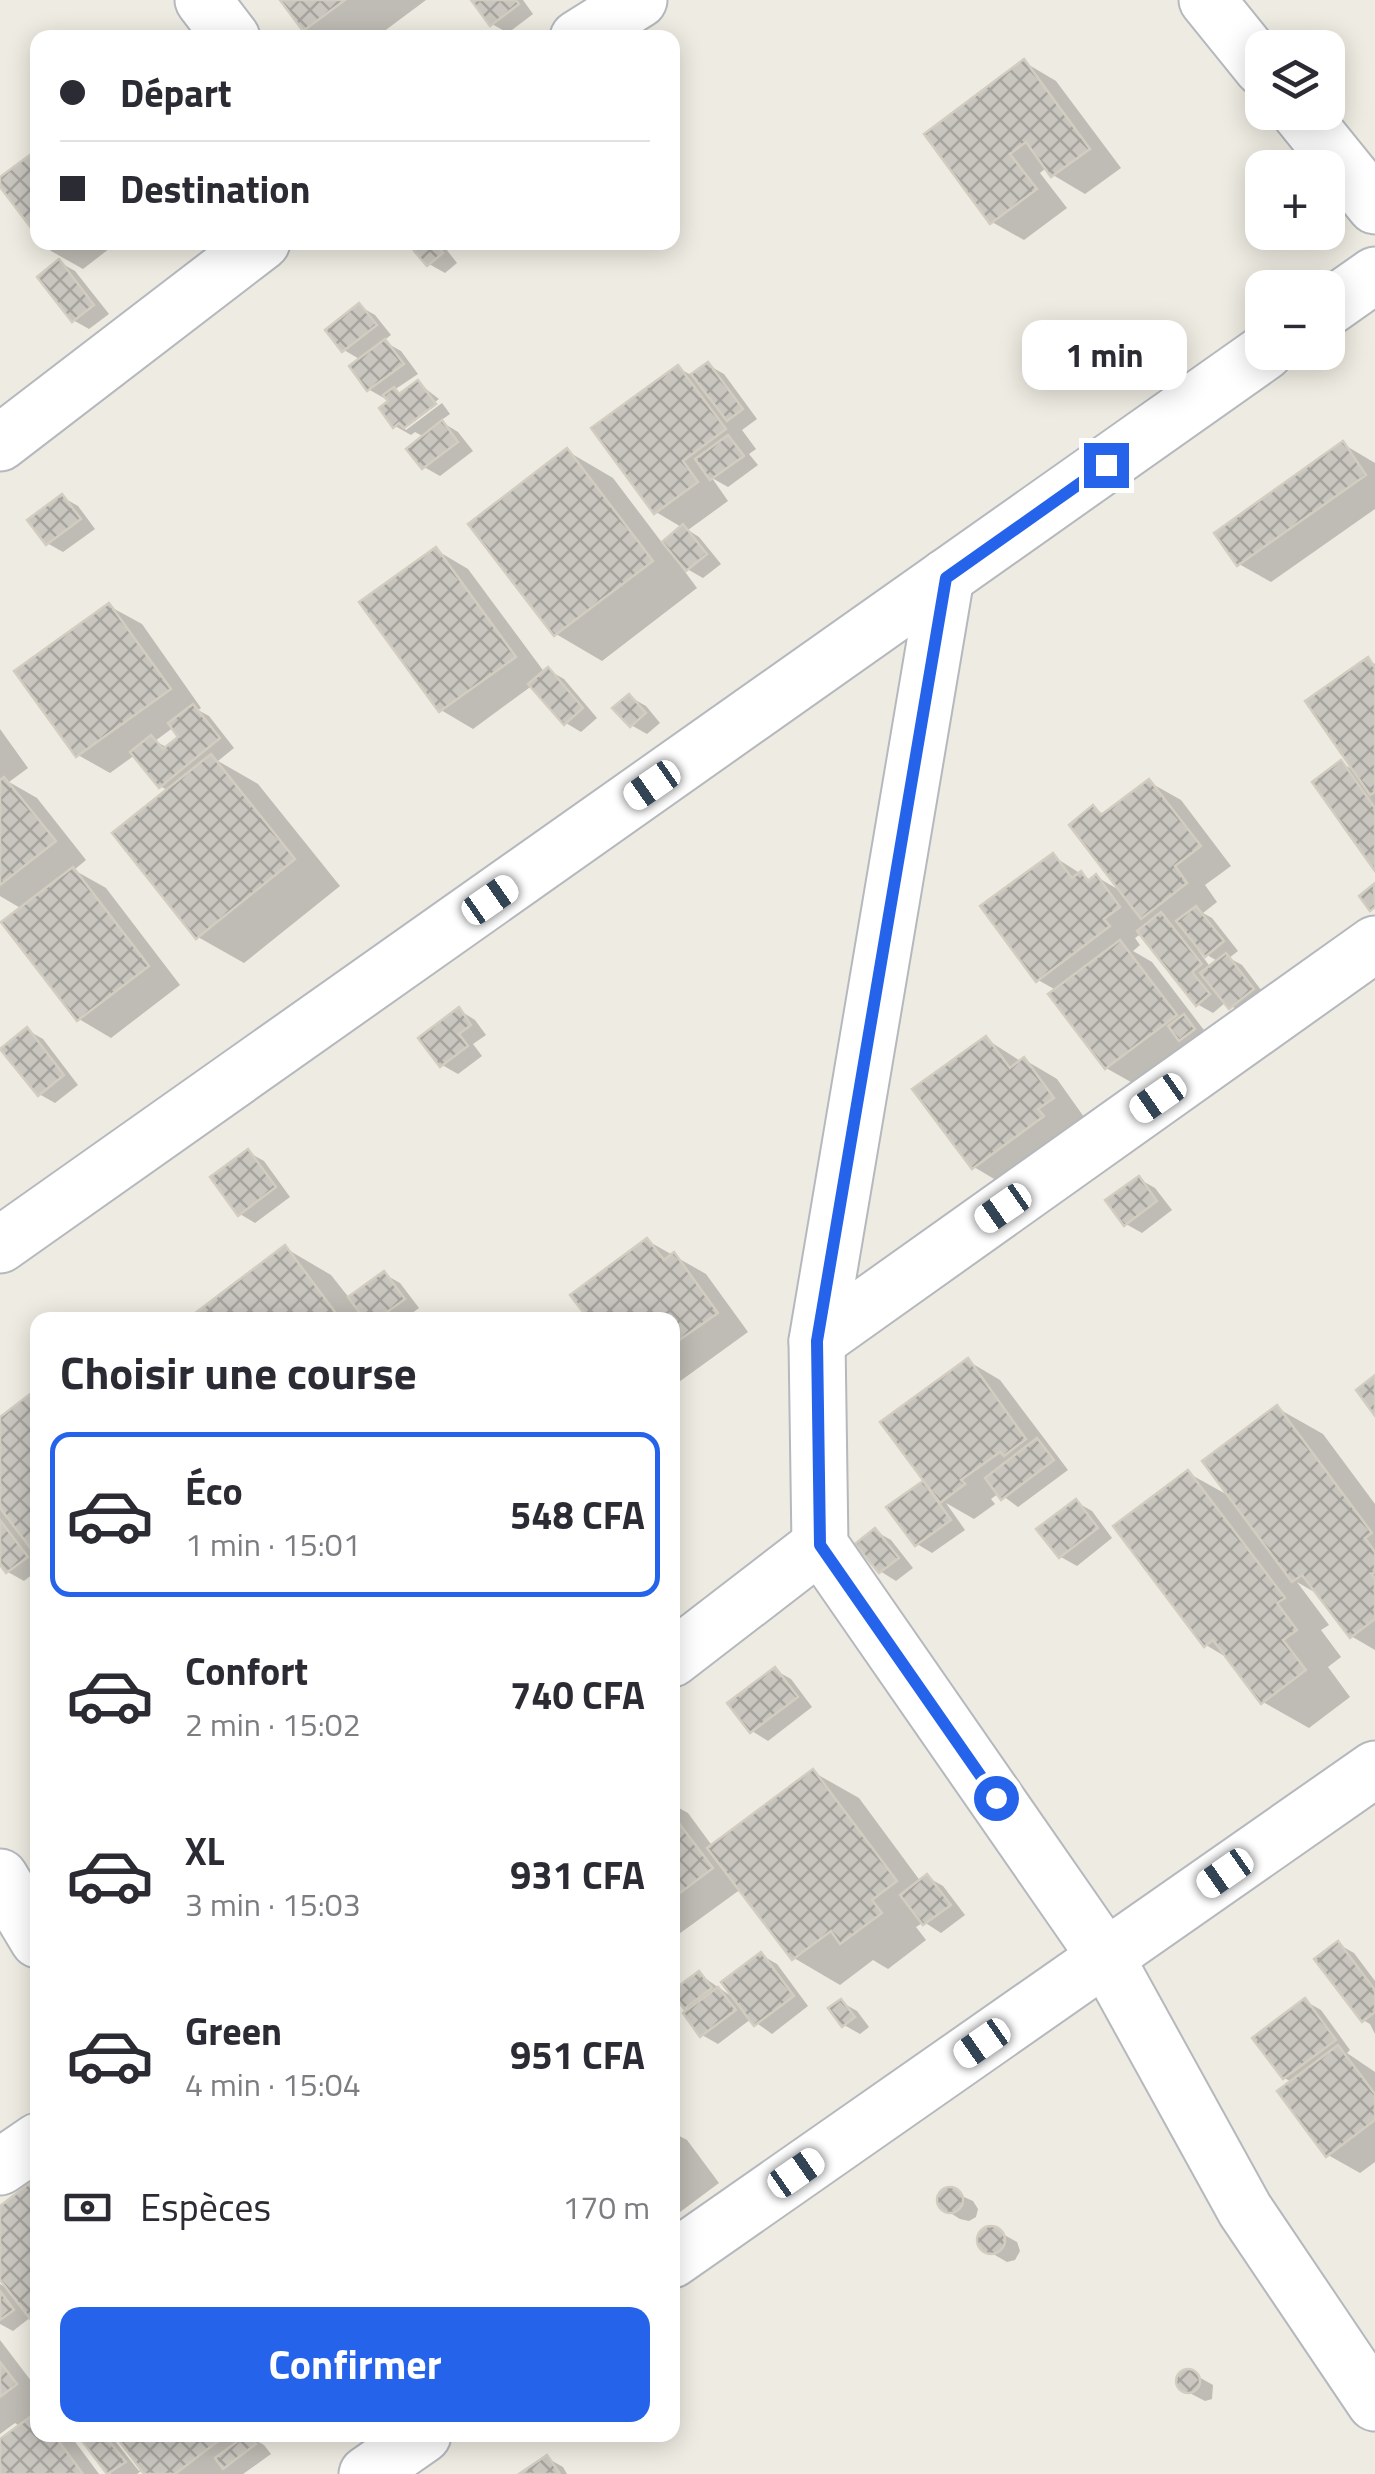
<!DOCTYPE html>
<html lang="fr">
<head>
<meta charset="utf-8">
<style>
  :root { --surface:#fff; --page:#f2f2f3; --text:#2b2b33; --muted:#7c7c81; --line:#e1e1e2; --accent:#2563eb }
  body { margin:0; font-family:"Titillium Web",sans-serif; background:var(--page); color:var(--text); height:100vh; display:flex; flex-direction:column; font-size:38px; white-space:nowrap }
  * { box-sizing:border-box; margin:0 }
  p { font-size:32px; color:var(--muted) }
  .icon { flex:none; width:55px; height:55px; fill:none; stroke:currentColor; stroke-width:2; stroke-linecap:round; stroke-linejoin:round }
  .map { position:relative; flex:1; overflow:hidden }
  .drawer { position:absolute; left:30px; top:1312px; width:650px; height:1130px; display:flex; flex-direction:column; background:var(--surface); border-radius:20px; box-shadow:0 5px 25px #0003 }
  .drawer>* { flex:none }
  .hud { position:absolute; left:30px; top:30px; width:650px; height:220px; border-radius:20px; box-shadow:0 5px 25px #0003; display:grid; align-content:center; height:220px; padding:0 30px; background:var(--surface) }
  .buttons { position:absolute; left:1245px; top:30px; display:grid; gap:20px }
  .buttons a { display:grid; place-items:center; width:100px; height:100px; border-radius:20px; background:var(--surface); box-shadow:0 5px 25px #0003; font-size:50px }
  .end { position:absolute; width:45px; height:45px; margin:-22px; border:12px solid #2563eb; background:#fff; box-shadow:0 0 0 5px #fff }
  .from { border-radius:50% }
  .bubble { position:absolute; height:70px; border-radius:20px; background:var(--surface); box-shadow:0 5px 25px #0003; font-size:32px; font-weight:700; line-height:70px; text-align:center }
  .car { position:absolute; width:30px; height:60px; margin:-30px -15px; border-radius:12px; box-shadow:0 0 8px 2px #0007; background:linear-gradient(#fff 24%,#345 0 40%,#fff 0 76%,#345 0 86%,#fff 0) }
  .hud b { display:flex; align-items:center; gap:35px; height:95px; font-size:38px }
  .hud b+b { border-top:2px solid var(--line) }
  .hud i { width:25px; height:25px; background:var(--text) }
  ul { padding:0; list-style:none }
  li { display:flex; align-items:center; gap:30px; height:165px; margin:0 20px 15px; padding:0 10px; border:5px solid transparent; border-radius:20px }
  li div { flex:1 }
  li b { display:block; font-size:38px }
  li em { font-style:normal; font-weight:700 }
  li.on { border-color:var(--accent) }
  li>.icon { width:90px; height:90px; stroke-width:1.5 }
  h2 { padding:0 30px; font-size:45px; line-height:120px }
  .pay { display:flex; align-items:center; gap:25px; height:110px; padding:0 30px; font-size:38px }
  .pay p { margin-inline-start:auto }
  .action { display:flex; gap:20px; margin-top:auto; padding:20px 30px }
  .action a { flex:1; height:115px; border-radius:20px; background:var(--accent); color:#fff; font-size:40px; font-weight:700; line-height:115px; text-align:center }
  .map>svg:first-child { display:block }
  .shadow { fill:#0003; fill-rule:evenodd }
  .building { fill:url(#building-cross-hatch); stroke:#d2cdc0; stroke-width:2.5 }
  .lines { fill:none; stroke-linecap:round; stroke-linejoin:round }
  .minor-casing { stroke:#b5b8bd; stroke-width:59 }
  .minor { stroke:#fff; stroke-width:55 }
  .route { stroke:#2563eb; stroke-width:12 }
</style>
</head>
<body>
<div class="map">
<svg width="1375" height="2474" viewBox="0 0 1375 2474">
  <defs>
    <pattern id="building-cross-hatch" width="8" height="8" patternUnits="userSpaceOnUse" patternTransform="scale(2.5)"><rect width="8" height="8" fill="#c9c6bf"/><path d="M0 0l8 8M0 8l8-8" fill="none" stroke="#a6a49f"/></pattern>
  </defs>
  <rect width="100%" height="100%" fill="#eeebe2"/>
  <!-- shadow -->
  <g class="shadow">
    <path d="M283,0H426L375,38H320L305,29Z"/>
    <path d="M476,0H523L533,14L508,33L492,24Z"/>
    <path d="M1024,62L1056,81L1121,168L1085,194L1053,175L1047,167L1040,173L1067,208L1024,240L992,222Z"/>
    <path d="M45,242H118L83,269L51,251Z"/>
    <path d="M434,242L446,249L457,263L445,273L429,264Z"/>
    <path d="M59,262L75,271L109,314L89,329L73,320Z"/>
    <path d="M359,306L375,315L391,335L383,341L401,351L418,374L394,390L402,395L418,383L439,399L402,426L406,430L442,403L450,414L440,421L458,432L473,451L440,476L424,467V437L415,432L411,435L395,426L391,402L387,396L384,398L368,389L361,360L344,350Z"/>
    <path d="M708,365L724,374L757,419L742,430L756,449L749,454L758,465L728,487L712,478L728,501L688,530L699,537L721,564L703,578L680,565L697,588L602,661L556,634L567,451L613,478L663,544L683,528L656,512L678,368L693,376Z"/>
    <path d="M1343,444L1375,463V509L1271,582L1239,564Z"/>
    <path d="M62,497L78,506L95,529L63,552L47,543Z"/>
    <path d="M436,550L468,569L545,673L548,670L564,679L597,718L581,732L566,723L533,685L473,729L441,710Z"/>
    <path d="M109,606L142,624L201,708L198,710L209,716L234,748L218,761L258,784L340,886L244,963L198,937L169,791L160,786L135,755L110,773L78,755ZM174,727L182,737L168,748L155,741Z"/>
    <path d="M1368,660L1375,664V867L1341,763L1357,772Z"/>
    <path d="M630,697L646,706L660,723L647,734L631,725Z"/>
    <path d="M0,729L28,768L9,782L37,798L86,860L74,870L106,888L180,985L111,1038L79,1019L22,909L0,896Z"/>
    <path d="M1149,782L1181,800L1231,866L1205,885L1217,902L1203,913L1212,918L1238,951L1229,958L1242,965L1268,999L1246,1016L1226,1002L1213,1013L1197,1004L1142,933L1135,938L1140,945L1133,951L1152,962L1207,1034L1138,1086L1106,1068L1056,990L1038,980L1053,856L1092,881L1097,877L1124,893L1093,808L1105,815ZM1197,949L1219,962L1211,968Z"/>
    <path d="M459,1010L475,1020L486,1035L473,1044L482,1056L458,1074L442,1065Z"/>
    <path d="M27,1030L43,1039L78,1085L55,1103L39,1094Z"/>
    <path d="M986,1039L1022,1062L1025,1060L1057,1079L1084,1117L1069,1128L1074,1135L1006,1186L974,1167Z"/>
    <path d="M248,1152L264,1161L290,1197L255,1223L240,1214Z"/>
    <path d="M1139,1179L1155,1188L1172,1210L1142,1233L1126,1224Z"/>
    <path d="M648,1241L706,1274L748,1332L672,1387V1320H592Z"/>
    <path d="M285,1248L331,1275L350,1299L384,1274L400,1283L419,1308L403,1320H190Z"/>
    <path d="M84,1313L96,1320H74Z"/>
    <path d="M968,1361L1000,1380L1068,1470L1018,1507L999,1493L991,1499L995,1504L974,1519L946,1503L965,1530L932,1553L917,1544L923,1484L935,1491Z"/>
    <path d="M38,1392V1570L24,1581L8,1572L0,1561V1420Z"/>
    <path d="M1277,1408L1323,1434L1375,1504V1650L1351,1636L1321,1596L1297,1582L1329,1625L1321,1630L1341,1657L1328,1667L1350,1697L1309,1728L1263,1702L1231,1660L1206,1645L1188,1473L1233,1498Z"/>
    <path d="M1076,1502L1092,1511L1112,1538L1077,1566L1061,1557L1040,1529Z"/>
    <path d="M875,1531L891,1540L913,1568L896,1581L880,1571Z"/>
    <path d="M775,1670L791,1679L812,1707L768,1741L752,1731Z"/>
    <path d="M813,1772L859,1798L921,1882L927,1877L943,1886L965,1915L941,1933L924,1922L916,1927L926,1940L888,1969L873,1960L840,1985L794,1958L741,1889L672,1939V1804L688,1813L713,1847Z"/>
    <path d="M1338,1944L1354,1953L1375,1981V2034L1370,2024L1363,2020Z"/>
    <path d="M761,1955L777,1964L808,2006L772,2034L751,2019L718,2044L702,2035L691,2010L681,2001L672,2008V1985L677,1991L699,1974L738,2001Z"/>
    <path d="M1305,2001L1321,2010L1350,2050L1347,2053L1375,2072V2162L1360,2173L1328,2155L1292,2082L1284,2078Z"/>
    <path d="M841,2002L857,2011L869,2027L860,2034L844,2025Z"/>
    <path d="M672,2132L687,2140L719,2183L672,2218Z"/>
    <path d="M948,2190L973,2201L978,2209L976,2217L969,2221L960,2219L944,2209L939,2202L941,2194Z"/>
    <path d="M0,2209L31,2317L13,2331L0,2324V2284L11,2290L0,2276Z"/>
    <path d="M992,2228L1017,2242L1020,2251L1015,2260L1007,2262L981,2247L979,2239L983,2231Z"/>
    <path d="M0,2340L38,2390V2411L34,2413L38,2415V2435H70L99,2474H0V2442L21,2427L15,2423L0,2434Z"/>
    <path d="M1188,2371L1213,2385L1212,2399L1205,2401L1180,2388L1178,2380L1181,2374Z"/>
    <path d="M96,2435H105L115,2441L139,2471L143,2468L118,2435H241L244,2439L248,2436L264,2445L271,2454L243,2474H147L144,2469L137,2474H111L87,2442Z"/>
    <path d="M547,2458L563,2467L567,2474H524Z"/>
  </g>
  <!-- building -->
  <g class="building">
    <path d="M280,0H345L303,31Z"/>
    <path d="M471,0H516L519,4L490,26Z"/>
    <path d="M1024,59L1090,149L1051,177L1026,142L1010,154L1037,189L990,224L924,134Z"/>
    <path d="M38,149V237L0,187V177Z"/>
    <path d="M424,242H435L443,253L427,266L414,251Z"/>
    <path d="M59,259L94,305L72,322L37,277Z"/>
    <path d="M359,303L377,325L342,352L325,330Z"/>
    <path d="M385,339L404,364L367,391L349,366Z"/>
    <path d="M708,362L743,409L727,421L691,374Z"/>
    <path d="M678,365L726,429L683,461L698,482L654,514L591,428Z"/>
    <path d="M418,380L436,404L404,428L399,423L393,428L379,408L388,401L383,395L394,387L399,394Z"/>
    <path d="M442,420L458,442L422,469L406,449Z"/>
    <path d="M728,435L744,456L710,480L695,459Z"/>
    <path d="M1343,441L1366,475L1237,566L1214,533Z"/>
    <path d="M567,448L653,561L554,636L468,524Z"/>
    <path d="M62,494L81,519L46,545L27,520Z"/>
    <path d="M683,524L707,554L686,571L662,542Z"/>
    <path d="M436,547L516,657L439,712L359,602Z"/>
    <path d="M109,603L171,689L76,757L14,671Z"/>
    <path d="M1368,657L1375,668V792L1370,795L1305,701Z"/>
    <path d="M548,667L583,708L564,725L528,684Z"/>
    <path d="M629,694L646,713L630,727L612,708Z"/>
    <path d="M193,704L220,738L159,788L130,752L151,735L163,749L178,737L168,723Z"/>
    <path d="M211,754L295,859L196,939L112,833Z"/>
    <path d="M1341,760L1375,808V871L1312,782Z"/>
    <path d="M4,777L56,841L0,885V780Z"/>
    <path d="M1149,779L1201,846L1175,866L1187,883L1141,919L1069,825L1093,805L1101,815Z"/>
    <path d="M1053,853L1072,878L1081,871L1088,881L1096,874L1120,907L1104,919L1110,926L1036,982L980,906Z"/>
    <path d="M73,867L149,966L77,1021L1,922Z"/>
    <path d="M1374,884L1375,907L1370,911L1359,896Z"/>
    <path d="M1196,906L1224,941L1205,957L1176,921Z"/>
    <path d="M1161,912L1202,964L1192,972L1210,994L1196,1006L1137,931Z"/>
    <path d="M1120,940L1177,1015L1105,1069L1048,994Z"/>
    <path d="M1226,953L1254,989L1229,1009L1200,973Z"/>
    <path d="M459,1007L471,1025L459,1034L468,1046L440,1067L418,1038Z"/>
    <path d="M1184,1014L1195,1029L1179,1041L1168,1026Z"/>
    <path d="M27,1027L64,1075L38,1096L0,1049Z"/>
    <path d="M986,1036L1010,1068L1024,1057L1054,1098L1038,1109L1044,1116L972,1169L912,1089Z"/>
    <path d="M248,1149L276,1187L238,1216L210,1177Z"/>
    <path d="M1139,1176L1157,1201L1124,1226L1105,1200Z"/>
    <path d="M647,1238L664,1260L674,1252L718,1313L672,1345V1320H589L570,1295Z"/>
    <path d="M285,1245L341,1320H186Z"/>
    <path d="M384,1271L405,1299L376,1320H365L348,1297Z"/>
    <path d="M968,1358L1026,1439L1004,1456L1000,1452L961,1480L965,1484L940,1503L880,1422Z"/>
    <path d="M1375,1375V1416L1356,1390Z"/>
    <path d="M38,1388V1558L0,1508V1417Z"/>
    <path d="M1277,1405L1372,1533L1365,1538L1375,1552V1572L1371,1574L1375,1579V1619L1350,1638L1302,1575L1292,1582L1202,1461Z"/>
    <path d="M1037,1438L1054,1460L1001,1500L985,1478Z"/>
    <path d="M1188,1470L1285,1598L1277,1603L1297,1630L1283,1640L1306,1670L1261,1704L1213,1640L1204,1647L1113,1526Z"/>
    <path d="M923,1481L951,1520L915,1546L886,1507Z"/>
    <path d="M1076,1499L1098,1528L1059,1558L1036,1529Z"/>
    <path d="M0,1520L28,1557L6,1573L0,1565Z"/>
    <path d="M875,1528L899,1558L879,1573L855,1544Z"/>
    <path d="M775,1667L798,1697L750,1733L727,1703Z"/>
    <path d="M813,1769L897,1881L872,1900L882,1913L840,1944L831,1931L792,1960L707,1848Z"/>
    <path d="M672,1814L713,1868L672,1899Z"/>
    <path d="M927,1874L951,1905L923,1925L900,1895Z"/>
    <path d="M1338,1941L1375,1990V2012L1362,2022L1314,1959Z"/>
    <path d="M761,1952L794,1996L754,2026L721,1982Z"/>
    <path d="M699,1971L712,1988L684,2009L672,1991Z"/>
    <path d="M718,1987L736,2010L700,2037L683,2013Z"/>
    <path d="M1305,1998L1336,2040L1283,2079L1252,2038Z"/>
    <path d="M841,1999L855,2017L842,2027L828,2008Z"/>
    <path d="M1338,2045L1375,2094V2120L1326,2157L1277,2091Z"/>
    <path d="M35,2179L38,2183V2329L0,2280V2206Z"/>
    <circle cx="950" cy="2200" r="13"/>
    <circle cx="991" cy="2240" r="14"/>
    <path d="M0,2291L14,2310L0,2320Z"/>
    <path d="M0,2362L17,2384L0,2397Z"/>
    <circle cx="1188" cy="2381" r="12"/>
    <path d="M37,2412L38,2435H54L83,2474H0V2439Z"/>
    <path d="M92,2435H104L126,2462L107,2474L83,2442Z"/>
    <path d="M115,2435H225V2436L175,2474H144Z"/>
    <path d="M246,2435H250L256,2444L223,2469L215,2458Z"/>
    <path d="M547,2455L560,2474H519Z"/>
  </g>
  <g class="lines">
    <!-- minor casing -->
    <g class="minor-casing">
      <g id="minor">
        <path d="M203,0L232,38"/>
        <path d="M1207,0L1262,68"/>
        <path d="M578,38L639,0"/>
        <path d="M1299,112L1375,206"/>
        <path d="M1328,308L1375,275"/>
        <path d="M0,443L262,242"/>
        <path d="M946,577L817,1341L820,1545L1105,1956L1245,2210L1375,2403"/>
        <path d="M0,1245L1265,352"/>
        <path d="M817,1341L1375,944"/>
        <path d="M672,1659L820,1545"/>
        <path d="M0,1877L38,1940"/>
        <path d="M0,2167L38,2141"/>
        <path d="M672,2260L1375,1769"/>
        <path d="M367,2474L423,2435"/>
      </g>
    </g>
    <!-- minor -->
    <use href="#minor" class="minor"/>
  </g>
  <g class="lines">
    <!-- route -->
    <path class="route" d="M996,1798L820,1545L817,1341L946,578L1106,465"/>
  </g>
</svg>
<div class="buttons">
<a><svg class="icon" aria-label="layers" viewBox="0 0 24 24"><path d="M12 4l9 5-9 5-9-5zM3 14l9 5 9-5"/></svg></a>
<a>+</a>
<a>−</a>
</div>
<i class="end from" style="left:996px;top:1798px"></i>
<i class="end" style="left:1106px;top:465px"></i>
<div class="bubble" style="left:1022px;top:320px;width:165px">1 min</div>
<i class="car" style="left:652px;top:785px;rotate:235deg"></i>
<i class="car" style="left:490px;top:900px;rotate:55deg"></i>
<i class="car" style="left:1158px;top:1098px;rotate:235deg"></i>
<i class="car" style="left:1003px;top:1208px;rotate:235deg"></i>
<i class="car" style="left:1225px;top:1873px;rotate:235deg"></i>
<i class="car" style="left:982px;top:2043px;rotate:235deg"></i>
<i class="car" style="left:796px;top:2173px;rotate:55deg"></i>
<div class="hud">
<b><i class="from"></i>Départ</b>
<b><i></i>Destination</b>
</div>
<section class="drawer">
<h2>Choisir une course</h2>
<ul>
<li class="on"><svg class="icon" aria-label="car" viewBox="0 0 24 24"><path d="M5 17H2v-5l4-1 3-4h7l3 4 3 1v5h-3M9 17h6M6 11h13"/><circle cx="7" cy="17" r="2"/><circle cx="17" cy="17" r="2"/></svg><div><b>Éco</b><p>1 min · 15:01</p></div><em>548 CFA</em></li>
<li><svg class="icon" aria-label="car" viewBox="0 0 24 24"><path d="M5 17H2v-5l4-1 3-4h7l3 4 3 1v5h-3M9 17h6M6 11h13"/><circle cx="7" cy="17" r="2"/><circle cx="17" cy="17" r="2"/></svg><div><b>Confort</b><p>2 min · 15:02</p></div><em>740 CFA</em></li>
<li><svg class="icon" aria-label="car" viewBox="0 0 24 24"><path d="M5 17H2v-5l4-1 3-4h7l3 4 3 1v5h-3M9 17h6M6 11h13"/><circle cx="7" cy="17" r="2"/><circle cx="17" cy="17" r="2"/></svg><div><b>XL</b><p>3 min · 15:03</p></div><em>931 CFA</em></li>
<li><svg class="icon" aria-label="car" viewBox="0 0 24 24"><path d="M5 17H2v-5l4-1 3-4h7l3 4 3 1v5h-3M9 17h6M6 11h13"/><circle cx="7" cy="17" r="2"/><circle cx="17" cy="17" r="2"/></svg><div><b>Green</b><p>4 min · 15:04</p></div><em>951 CFA</em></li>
</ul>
<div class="pay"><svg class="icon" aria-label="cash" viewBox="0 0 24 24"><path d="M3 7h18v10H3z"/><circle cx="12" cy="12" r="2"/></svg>Espèces<p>170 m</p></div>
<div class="action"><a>Confirmer</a></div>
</section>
</div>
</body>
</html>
